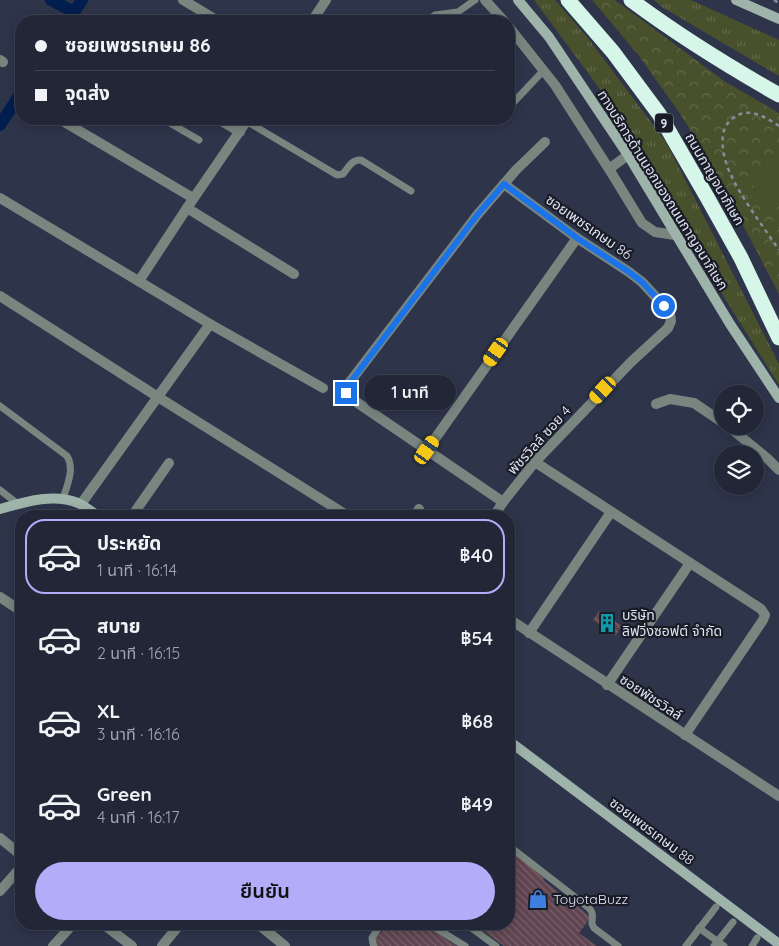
<!DOCTYPE html>
<html lang="th">
<head>
<meta charset="utf-8">
<style>
  :root { --surface:#222738; --page:#2a2f40; --text:#f1f3f6; --muted:#a2a5ae; --line:#3f4453; --accent:#b3adf9 }
  body { margin:0; font-family:Quicksand,"Noto Sans Thai",sans-serif; background:var(--page); color:var(--text); height:100vh; display:flex; flex-direction:column; font-size:19px; white-space:nowrap }
  * { box-sizing:border-box; margin:0 }
  p { font-size:16px; color:var(--muted) }
  .icon { flex:none; width:28px; height:28px; fill:none; stroke:currentColor; stroke-width:2; stroke-linecap:round; stroke-linejoin:round }
  .map { position:relative; flex:1; overflow:hidden }
  .side { position:absolute; left:15px; top:510px; width:500px; height:420px; display:flex; flex-direction:column; background:var(--surface); border-radius:20px; box-shadow:0 2px 12px #0003,0 0 0 1px var(--line) }
  .side>* { flex:none }
  .hud { position:absolute; left:15px; top:15px; width:500px; height:110px; border-radius:20px; box-shadow:0 2px 12px #0003,0 0 0 1px var(--line); display:grid; align-content:center; height:110px; padding:0 20px; background:var(--surface) }
  .controls { position:absolute; left:714px; top:385px; display:grid; gap:10px }
  .controls a { display:grid; place-items:center; width:50px; height:50px; border-radius:50%; background:var(--surface); box-shadow:0 2px 12px #0003,0 0 0 1px var(--line); font-size:25px }
  .end { position:absolute; width:22px; height:22px; margin:-11px; border:6px solid #1a73e8; background:#fff; box-shadow:0 0 0 2px #fff }
  .from { border-radius:50% }
  .bubble { position:absolute; height:35px; border-radius:18px; background:var(--surface); box-shadow:0 2px 12px #0003,0 0 0 1px var(--line); font-size:16px; font-weight:600; line-height:35px; text-align:center }
  .car { position:absolute; width:15px; height:30px; margin:-15px -8px; border-radius:6px; box-shadow:0 0 4px 1px #0007; background:linear-gradient(#f5c518 24%,#345 0 40%,#f5c518 0 76%,#345 0 86%,#f5c518 0) }
  .hud b { display:flex; align-items:center; gap:18px; height:48px; font-size:19px }
  .hud b+b { border-top:1px solid var(--line) }
  .hud i { width:12px; height:12px; background:var(--text) }
  ul { padding:9px 0 0; list-style:none }
  li { display:flex; align-items:center; gap:15px; height:75px; margin:0 10px 8px; padding:0 10px; border:2px solid transparent; border-radius:20px }
  li div { flex:1 }
  li b { display:block; font-size:19px }
  li em { font-style:normal; font-weight:600 }
  li.current { border-color:var(--accent) }
  li>.icon { width:45px; height:45px; stroke-width:1.5 }
  .action { display:flex; gap:10px; margin-top:auto; padding:10px 20px }
  .action a { flex:1; height:58px; border-radius:30px; background:var(--accent); color:#111; font-size:20px; font-weight:600; line-height:58px; text-align:center }
  .map>svg:first-child { display:block }
  .grass { fill:url(#grass-tufts) }
  .park { fill:url(#park-crowns) }
  .garden { fill:#48512b }
  .lines { fill:none; stroke-linecap:round; stroke-linejoin:round }
  .canal { stroke:#001e4f; stroke-width:12 }
  .building { fill:url(#building-back-hatch) }
  .path { stroke:#868b9d; stroke-width:2.5; stroke-dasharray:4 4; stroke-linecap:butt }
  .lane { stroke:#798680; stroke-width:7 }
  .street { stroke:#798680; stroke-width:10 }
  .secondary { stroke:#9eb3aa; stroke-width:10 }
  .highway { stroke:#d5f6e8; stroke-width:15 }
  .route { stroke:#1a73e8; stroke-width:6 }
  .labels { text-anchor:middle; dominant-baseline:central; stroke-width:4.5; stroke-linejoin:round; paint-order:stroke }
  .shield { fill:#191c26; stroke:#a3a7b4; stroke-width:1 }
  .shield-label { font-size:12px; font-weight:bold; fill:#dee3f1 }
  .street-label { font-size:14px; fill:#dee3f1; stroke:#191c26 }
  .poi-label { font-size:14px; fill:#dee3f1; stroke:#191c26; text-anchor:start }
</style>
</head>
<body>
<div class="map">
<svg width="779" height="946" viewBox="0 0 779 946">
  <defs>
    <pattern id="grass-tufts" width="24" height="20" patternUnits="userSpaceOnUse" patternTransform="scale(1.25)"><rect width="24" height="20" fill="#48512b"/><path d="M3 7l-1-3M5 7V3M7 7l1-3M15 17l-1-3M17 17v-4M19 17l1-3" fill="none" stroke="#626a4a"/></pattern>
    <pattern id="park-crowns" width="20" height="18" patternUnits="userSpaceOnUse" patternTransform="scale(1.25)"><rect width="20" height="18" fill="#48512b"/><path d="M2 6a3 3 0 1 1 6 0M12 15a3 3 0 1 1 6 0" fill="none" stroke="#626a4a"/></pattern>
    <pattern id="building-back-hatch" width="6" height="6" patternUnits="userSpaceOnUse" patternTransform="scale(1.25)"><rect width="6" height="6" fill="#604550"/><path d="M-1 5l2 2M0 0l6 6M5-1l2 2" fill="none" stroke="#76606a"/></pattern>
  </defs>
  <rect width="100%" height="100%" fill="#2e344a"/>
  <!-- grass -->
  <g class="grass">
    <path d="M534,0H555L588,38L666,142L779,364V385L695,251L616,111Z"/>
    <path d="M654,0H691L779,40V76L662,7Z"/>
  </g>
  <!-- park -->
  <path class="park" d="M592,0H615L724,81L779,113V294L709,160L679,112L639,56Z"/>
  <!-- garden -->
  <path class="garden" d="M779,152V195L769,204L747,179Z"/>
  <g class="lines">
    <!-- canal -->
    <g class="canal">
      <path d="M51,0L74,12"/>
      <path d="M68,21L82,0"/>
      <path d="M0,125L21,93"/>
    </g>
  </g>
  <!-- building -->
  <g class="building">
    <path d="M599,611L621,625L616,636L593,620Z"/>
    <path d="M509,849L545,877L543,880L591,917L579,933L597,946H504L474,924H509Z"/>
    <path d="M388,924H423L457,946H378L373,942Z"/>
  </g>
  <g class="lines">
    <!-- path -->
    <g class="path">
      <path d="M774,0L779,3"/>
      <path d="M779,126C765,117 749,106 733,118C716,130 723,159 731,175C744,202 763,226 779,250"/>
    </g>
    <!-- lane -->
    <g class="lane">
      <path d="M427,21L435,15L458,12L475,0"/>
      <path d="M509,107L544,70"/>
      <path d="M163,119L199,140"/>
      <path d="M481,119L491,122L498,119"/>
      <path d="M246,121L337,175L343,174C348,168 352,159 361,160L411,191"/>
      <path d="M0,406L67,456C75,469 67,485 63,499"/>
      <path d="M0,490L18,504"/>
      <path d="M509,846L589,908C594,913 592,917 592,924L594,928L618,946"/>
      <path d="M429,924L465,946"/>
      <path d="M466,924L496,946"/>
      <path d="M699,928L724,946"/>
      <path d="M374,946L373,944L372,938L381,924"/>
      <path d="M686,946L716,907"/>
      <path d="M714,946L733,922"/>
      <path d="M752,946L757,938"/>
    </g>
    <!-- street -->
    <g class="street">
      <path d="M183,0L218,21"/>
      <path d="M485,0L504,21"/>
      <path d="M312,21L326,0"/>
      <path d="M509,27L555,85L609,169L642,223L655,232L675,235"/>
      <path d="M0,60L3,62"/>
      <path d="M218,119L240,132"/>
      <path d="M61,120L193,198"/>
      <path d="M609,169L628,155"/>
      <path d="M0,198L210,324L323,388"/>
      <path d="M187,208L294,274"/>
      <path d="M139,281L187,208L248,119"/>
      <path d="M0,296L158,397L348,516"/>
      <path d="M656,404L670,399L694,403L722,422"/>
      <path d="M728,426L768,459L779,470"/>
      <path d="M427,450L577,238"/>
      <path d="M535,462L761,609L765,615L763,620L685,735"/>
      <path d="M503,502L349,397L345,393L346,387L478,214L516,170L545,142"/>
      <path d="M81,504L210,324"/>
      <path d="M132,516L169,463"/>
      <path d="M415,516L419,509"/>
      <path d="M494,516L503,502L535,462L631,362L668,328L671,321L670,314L664,306L642,282L629,272L577,238L504,184"/>
      <path d="M0,597L21,611"/>
      <path d="M509,619L779,796"/>
      <path d="M529,633L611,512"/>
      <path d="M607,685L690,563"/>
      <path d="M0,838L21,855"/>
      <path d="M0,891L21,867"/>
      <path d="M103,924L132,946"/>
      <path d="M258,924L285,946"/>
      <path d="M53,946L73,924"/>
      <path d="M162,946L180,924"/>
    </g>
    <!-- secondary -->
    <g class="secondary">
      <path d="M518,0L549,37L628,155L730,324L779,398"/>
      <path d="M736,0L779,19"/>
      <path d="M0,509C25,502 53,493 78,503C85,506 92,512 98,516"/>
      <path d="M509,741L779,944"/>
    </g>
    <!-- highway -->
    <g class="highway">
      <path d="M568,0L613,52L659,114L707,197L741,258L779,338"/>
      <path d="M631,0C678,35 728,66 779,95"/>
    </g>
  </g>
  <g class="lines">
    <!-- route -->
    <path class="route" d="M346,393V388L478,214L504,184L577,238L629,272L642,282L664,306"/>
  </g>
  <!-- icons -->
  <defs>
    <g id="building-bare" transform="scale(1.5)"><path d="M-4-6H4V6H1V3H-1V6H-4ZM-2.5-4.3h1.7v1.8h-1.7ZM.8-4.3h1.7v1.8H.8ZM-2.5-1h1.7V.8h-1.7ZM.8-1h1.7V.8H.8Z" fill="#0f9aa8" stroke="#191c26" stroke-width="2.5" paint-order="stroke"/></g>
    <g id="shop-bare" transform="scale(1.5)"><path d="M-5-2.5h2.3a2.7 3.5 0 0 1 5.4 0H5L5.5 6h-11ZM-1.5-2.5h3a1.5 2.3 0 0 0-3 0Z" fill="#3f7fe0" stroke="#191c26" stroke-width="2.5" paint-order="stroke"/></g>
  </defs>
  <g fill-rule="evenodd">
    <use href="#building-bare" x="607" y="623"/>
    <use href="#shop-bare" x="538" y="899"/>
  </g>
  <g class="labels">
    <!-- shield labels -->
    <rect class="shield" x="655" y="113.5" width="18" height="19" rx="4"/>
    <g class="shield-label">
      <text x="664" y="123">9</text>
    </g>
    <!-- street labels -->
    <g class="street-label">
      <text transform="translate(715 179) rotate(60)">ถนนกาญจนาภิเษก</text>
      <text transform="translate(663 190) rotate(58)">ทางบริการด้านนอกของถนนกาญจนาภิเษก</text>
      <text transform="translate(589 227) rotate(35)">ซอยเพชรเกษม 86</text>
      <text transform="translate(539 440) rotate(-48)">พัชรวิลล์ ซอย 4</text>
      <text transform="translate(651 697) rotate(33)">ซอยพัชรวิลล์</text>
      <text transform="translate(652 831) rotate(37)">ซอยเพชรเกษม 88</text>
    </g>
    <!-- poi labels -->
    <g class="poi-label">
      <text x="622" y="615">บริษัท<tspan x="622" dy="16">ลิฟวิ่งซอฟต์ จำกัด</tspan></text>
      <text x="553" y="899">ToyotaBuzz</text>
    </g>
  </g>
</svg>
<div class="controls">
<a><svg class="icon" aria-label="locate" viewBox="0 0 24 24"><circle cx="12" cy="12" r="6"/><path d="M12 2v4M12 18v4M2 12h4M18 12h4"/></svg></a>
<a><svg class="icon" aria-label="layers" viewBox="0 0 24 24"><path d="M12 4l9 5-9 5-9-5zM3 14l9 5 9-5"/></svg></a>
</div>
<i class="end from" style="left:664px;top:306px"></i>
<i class="end" style="left:346px;top:393px"></i>
<div class="bubble" style="left:364px;top:375px;width:92px">1 นาที</div>
<i class="car" style="left:496px;top:352px;rotate:215deg"></i>
<i class="car" style="left:603px;top:390px;rotate:223deg"></i>
<i class="car" style="left:427px;top:450px;rotate:35deg"></i>
<div class="hud">
<b><i class="from"></i>ซอยเพชรเกษม 86</b>
<b><i></i>จุดส่ง</b>
</div>
<section class="side">
<ul>
<li class="current"><svg class="icon" aria-label="car" viewBox="0 0 24 24"><path d="M5 17H2v-5l4-1 3-4h7l3 4 3 1v5h-3M9 17h6M6 11h13"/><circle cx="7" cy="17" r="2"/><circle cx="17" cy="17" r="2"/></svg><div><b>ประหยัด</b><p>1 นาที · 16:14</p></div><em>฿40</em></li>
<li><svg class="icon" aria-label="car" viewBox="0 0 24 24"><path d="M5 17H2v-5l4-1 3-4h7l3 4 3 1v5h-3M9 17h6M6 11h13"/><circle cx="7" cy="17" r="2"/><circle cx="17" cy="17" r="2"/></svg><div><b>สบาย</b><p>2 นาที · 16:15</p></div><em>฿54</em></li>
<li><svg class="icon" aria-label="car" viewBox="0 0 24 24"><path d="M5 17H2v-5l4-1 3-4h7l3 4 3 1v5h-3M9 17h6M6 11h13"/><circle cx="7" cy="17" r="2"/><circle cx="17" cy="17" r="2"/></svg><div><b>XL</b><p>3 นาที · 16:16</p></div><em>฿68</em></li>
<li><svg class="icon" aria-label="car" viewBox="0 0 24 24"><path d="M5 17H2v-5l4-1 3-4h7l3 4 3 1v5h-3M9 17h6M6 11h13"/><circle cx="7" cy="17" r="2"/><circle cx="17" cy="17" r="2"/></svg><div><b>Green</b><p>4 นาที · 16:17</p></div><em>฿49</em></li>
</ul>
<div class="action"><a>ยืนยัน</a></div>
</section>
</div>
</body>
</html>
